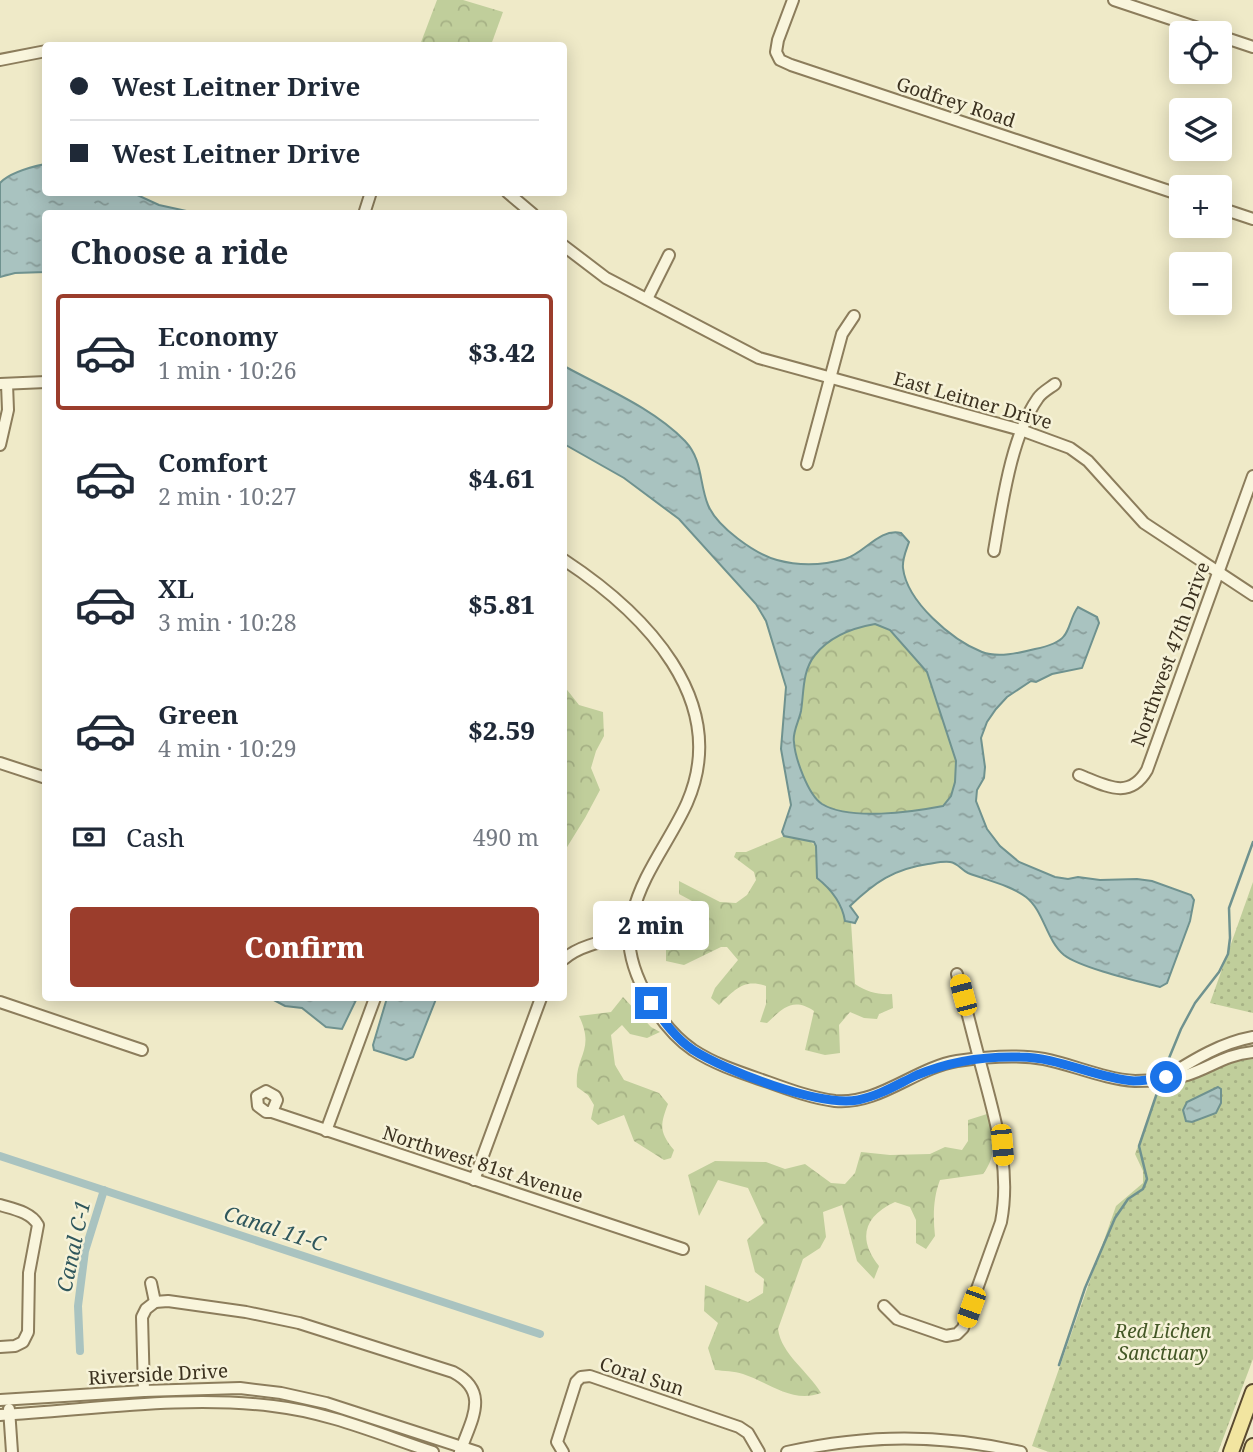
<!DOCTYPE html>
<html lang="en">
<head>
<meta charset="utf-8">
<style>
  :root { --surface:#fff; --page:#f6f6f7; --text:#1f2937; --muted:#747a83; --line:#e0e1e3; --accent:#9b3d2c }
  body { margin:0; font-family:"Noto Serif",serif; background:var(--page); color:var(--text); height:100vh; display:flex; flex-direction:column; font-size:26px; white-space:nowrap }
  * { box-sizing:border-box; margin:0 }
  p { font-size:23px; color:var(--muted) }
  .icon { flex:none; width:38px; height:38px; fill:none; stroke:currentColor; stroke-width:2; stroke-linecap:round; stroke-linejoin:round }
  .map { position:relative; flex:1; overflow:hidden }
  .drawer { position:absolute; left:42px; top:210px; width:525px; height:791px; display:flex; flex-direction:column; background:var(--surface); border-radius:7px; box-shadow:0 4px 18px #0003 }
  .drawer>* { flex:none }
  .guide { position:absolute; left:42px; top:42px; width:525px; height:154px; border-radius:7px; box-shadow:0 4px 18px #0003; display:grid; align-content:center; height:154px; padding:0 28px; background:var(--surface) }
  .tools { position:absolute; left:1169px; top:21px; display:grid; gap:14px }
  .tools a { display:grid; place-items:center; width:63px; height:63px; border-radius:7px; background:var(--surface); box-shadow:0 4px 18px #0003; font-size:35px }
  .end { position:absolute; width:32px; height:32px; margin:-16px; border:9px solid #1a73e8; background:#fff; box-shadow:0 0 0 4px #fff }
  .from { border-radius:50% }
  .bubble { position:absolute; height:49px; border-radius:7px; background:var(--surface); box-shadow:0 4px 18px #0003; font-size:23px; font-weight:800; line-height:49px; text-align:center }
  .car { position:absolute; width:21px; height:42px; margin:-21px -10px; border-radius:9px; box-shadow:0 0 5px 2px #0007; background:linear-gradient(#f5c518 24%,#345 0 40%,#f5c518 0 76%,#345 0 86%,#f5c518 0) }
  .guide b { display:flex; align-items:center; gap:24px; height:66px; font-size:26px }
  .guide b+b { border-top:2px solid var(--line) }
  .guide i { width:18px; height:18px; background:var(--text) }
  ul { padding:0; list-style:none }
  li { display:flex; align-items:center; gap:21px; height:116px; margin:0 14px 10px; padding:0 14px; border:4px solid transparent; border-radius:7px }
  li div { flex:1 }
  li b { display:block; font-size:26px }
  li em { font-style:normal; font-weight:800 }
  li.active { border-color:var(--accent) }
  li>.icon { width:63px; height:63px; stroke-width:1.5 }
  h2 { padding:0 28px; font-size:32px; line-height:84px }
  .pay { display:flex; align-items:center; gap:18px; height:77px; padding:0 28px; font-size:26px }
  .pay p { margin-inline-start:auto }
  .primary-button { display:flex; gap:14px; margin-top:auto; padding:14px 28px }
  .primary-button a { flex:1; height:80px; border-radius:7px; background:var(--accent); color:#fff; font-size:28px; font-weight:800; line-height:80px; text-align:center }
  .map>svg:first-child { display:block }
  .forest { fill:url(#forest-crowns) }
  .park { fill:url(#park-dots) }
  .water { fill:url(#water-ripples); stroke:#6f928f; stroke-width:2; fill-rule:evenodd }
  .lines { fill:none; stroke-linecap:round; stroke-linejoin:round }
  .stream { stroke:#6f928f; stroke-width:2.5 }
  .canal { stroke:#a9c3c0; stroke-width:8 }
  .minor-casing { stroke:#8c7d5c; stroke-width:14 }
  .major-casing { stroke:#5a4a30; stroke-width:18 }
  .minor { stroke:#f9f5dc; stroke-width:10 }
  .major { stroke:#f2e5a0; stroke-width:14 }
  .route { stroke:#1a73e8; stroke-width:9 }
  .labels { text-anchor:middle; dominant-baseline:central; stroke-width:5; stroke-linejoin:round; paint-order:stroke }
  .street-label { font-size:19px; fill:#3c3220; stroke:#f6f2d8 }
  .park-label { font-size:19px; font-style:italic; fill:#445826; stroke:#f6f2d8 }
  .water-label { font-size:21px; font-style:italic; fill:#2f575c; stroke:#f6f2d8 }
</style>
</head>
<body>
<div class="map">
<svg width="1253" height="1452" viewBox="0 0 1253 1452">
  <defs>
    <pattern id="forest-crowns" width="20" height="18" patternUnits="userSpaceOnUse" patternTransform="scale(1.75)"><rect width="20" height="18" fill="#c0ce9b"/><path d="M2 6a3 3 0 1 1 6 0M12 15a3 3 0 1 1 6 0" fill="none" stroke="#a6b185"/></pattern>
    <pattern id="park-dots" width="8" height="8" patternUnits="userSpaceOnUse" patternTransform="scale(1.75)"><rect width="8" height="8" fill="#c0ce9b"/><path d="M2 2h.1M6 6h.1" fill="none" stroke="#a6b185" stroke-width="1.8" stroke-linecap="round"/></pattern>
    <pattern id="water-ripples" width="26" height="14" patternUnits="userSpaceOnUse" patternTransform="scale(1.75)"><rect width="26" height="14" fill="#a9c3c0"/><path d="M2 4q2-2 4 0t4 0M15 11q2-2 4 0t4 0" fill="none" stroke="#8b9f9c"/></pattern>
  </defs>
  <rect width="100%" height="100%" fill="#efeac8"/>
  <!-- forest -->
  <g class="forest">
    <path d="M437,0H463L503,12L491,45H420Z"/>
    <path d="M875,624L890,630L927,672L956,761L955,782L951,796L943,806C912,812 850,821 822,804C807,795 796,760 794,742C792,733 799,721 801,711C804,693 802,671 815,655C830,636 851,628 875,624Z"/>
    <path d="M564,686L579,705L603,712L604,736L596,751L591,768L600,790L585,818L564,852Z"/>
    <path d="M784,836L808,840L816,846L817,878C831,889 841,903 845,920L851,922L855,984C867,992 878,995 892,994L893,1008L879,1014L877,1019L864,1018L850,1012L839,1025L840,1053L825,1055L805,1050L814,1011C793,997 783,1008 767,1023L760,1022L766,1004V986C743,978 734,991 719,1005L711,998L715,988L738,960L727,947H721L684,965L666,961V950L688,945L700,950L698,920L692,901L679,894V881L720,902L736,903L747,895L756,880L754,872L734,857L736,852H746Z"/>
    <path d="M623,997L651,1027L660,1032L647,1038L630,1034L622,1025L611,1035L615,1065L624,1080L659,1093L668,1104C660,1125 659,1132 674,1150L671,1158L664,1160L634,1141L624,1115L598,1125L591,1119L594,1105L588,1095L577,1087C574,1056 596,1051 579,1016L611,1012Z"/>
    <path d="M987,1114C993,1136 998,1154 983,1174L940,1180C933,1198 933,1217 935,1236L926,1249L916,1243V1220L910,1207L895,1202C864,1216 857,1239 879,1266L874,1279L857,1261L842,1205L823,1212L826,1237L820,1248L803,1259L778,1329C781,1354 809,1372 821,1393C792,1404 768,1382 743,1374C734,1371 724,1371 715,1370L708,1348L718,1323L704,1311L705,1285L748,1302L763,1293L764,1279L755,1272L747,1240L764,1223L748,1188L718,1180L699,1216L688,1175L715,1161L766,1162L785,1169L805,1164L831,1183L845,1184L855,1173L861,1152L890,1155L930,1154L945,1147L962,1150L968,1141V1120Z"/>
  </g>
  <!-- park -->
  <g class="park">
    <path d="M1253,882V1013L1210,1003Z"/>
    <path d="M1253,1059V1359L1218,1452H1049L1032,1446L1116,1206L1143,1183V1171L1135,1154L1158,1092L1224,1062Z"/>
  </g>
  <!-- water -->
  <g class="water">
    <path d="M45,164L46,192L133,193L159,205L191,212L235,213L46,214L45,272L15,273L0,277V183C10,172 31,167 45,164Z"/>
    <path d="M564,366C604,388 653,408 685,441C703,460 699,483 708,505C717,527 755,554 777,560C799,566 824,565 845,559C865,553 879,528 901,533L909,542C906,551 902,559 903,568C907,602 952,640 982,652C998,658 1019,653 1035,649C1045,647 1058,644 1064,636C1070,629 1071,616 1078,607L1097,617L1099,623L1082,668L1052,674L1036,682L1031,681L1007,697L996,709L987,722L981,738L985,767L984,778L977,790L976,801L987,829L1000,846L1019,862L1055,877L1068,879L1078,877L1100,880L1137,879L1152,881L1191,895L1194,900L1190,921L1167,983L1160,987C1137,981 1081,968 1064,955C1046,940 1044,911 1026,897C1010,885 986,880 968,873C961,870 958,863 950,862C943,861 935,863 928,864C894,869 875,882 850,906L858,917L855,923L845,921C842,903 831,889 817,878L816,846L814,842L784,836L782,832L791,805L781,749L786,687L766,621L756,604L679,519L624,478L564,444ZM875,624L890,630L927,672L956,761L955,782L951,796L943,806C912,812 850,821 822,804C808,795 795,758 794,742C792,733 799,721 801,711C804,693 802,671 815,655C830,636 852,628 875,624Z"/>
    <path d="M270,998H357L342,1029L326,1027L302,1008L285,1006Z"/>
    <path d="M387,998L436,999L413,1057L406,1060L374,1050L373,1045Z"/>
    <path d="M1218,1087L1221,1089V1103L1216,1113L1192,1122L1186,1121L1183,1110L1187,1102Z"/>
  </g>
  <g class="lines">
    <!-- stream -->
    <g class="stream">
      <path d="M1167,1063L1181,1029L1195,1003L1219,972L1228,954L1230,938L1229,908L1253,842"/>
      <path d="M1059,1365L1085,1288L1115,1218L1128,1199L1143,1189L1147,1179L1139,1146L1159,1087"/>
    </g>
    <!-- canal -->
    <g class="canal">
      <path d="M0,1156L540,1334"/>
      <path d="M80,1351L78,1306L85,1251L104,1190"/>
    </g>
    <!-- minor casing -->
    <g class="minor-casing">
      <g id="minor">
        <path d="M793,0L778,40L776,52L780,60L791,65L1181,195"/>
        <path d="M1114,0L1213,33"/>
        <path d="M1220,36L1253,47"/>
        <path d="M0,60L46,51"/>
        <path d="M507,192L533,214"/>
        <path d="M1220,208L1253,219"/>
        <path d="M364,214L371,192"/>
        <path d="M564,246L606,278L759,358L1021,430L1070,448L1088,461L1144,523L1253,595"/>
        <path d="M647,299L669,255"/>
        <path d="M0,384L46,382"/>
        <path d="M0,445L8,410L7,384"/>
        <path d="M807,464L842,334L854,316"/>
        <path d="M994,551C1002,505 1011,436 1038,398C1042,392 1050,388 1055,384"/>
        <path d="M564,560C643,612 732,700 687,803C671,839 642,874 633,913C632,920 629,929 629,936C629,976 661,1028 693,1050C716,1065 742,1073 768,1082C790,1090 812,1098 835,1101C879,1105 915,1068 957,1061C984,1057 1016,1054 1044,1059C1074,1065 1104,1079 1135,1081C1150,1081 1173,1079 1187,1075C1212,1067 1224,1055 1253,1052"/>
        <path d="M0,763L46,778"/>
        <path d="M1079,775C1105,785 1129,801 1147,770L1253,476"/>
        <path d="M564,959C581,944 607,941 629,936"/>
        <path d="M0,1002L142,1050"/>
        <path d="M1168,1076C1195,1059 1221,1043 1253,1037"/>
        <path d="M272,1112L277,1100L275,1096L266,1091L257,1096L258,1106L266,1112H272L683,1249"/>
        <path d="M326,1131L375,998"/>
        <path d="M474,1180L541,998"/>
        <path d="M0,1205C13,1209 31,1212 38,1225L29,1273L28,1332L23,1342L15,1346L0,1347"/>
        <path d="M155,1302L168,1301L246,1312L299,1323L453,1372C491,1392 471,1420 460,1452"/>
        <path d="M884,1306L897,1319L946,1336L957,1334L963,1328L1001,1222C1011,1170 996,1123 983,1073C974,1040 966,1007 957,974"/>
        <path d="M144,1391L142,1317L146,1309L155,1302L151,1283"/>
        <path d="M0,1400L144,1391L240,1388L281,1393L326,1403L477,1452"/>
        <path d="M9,1409L12,1452"/>
        <path d="M0,1415C90,1410 183,1395 273,1406C328,1412 381,1435 433,1452"/>
        <path d="M563,1452L557,1442L576,1382L581,1377L590,1376L739,1427L748,1433L759,1452"/>
        <path d="M787,1452C869,1434 940,1434 1021,1452"/>
      </g>
    </g>
    <!-- major casing -->
    <g class="major-casing">
      <g id="major">
        <path d="M1231,1452L1253,1392"/>
        <path d="M1251,1452L1253,1446"/>
      </g>
    </g>
    <!-- minor -->
    <use href="#minor" class="minor"/>
    <!-- major -->
    <use href="#major" class="major"/>
  </g>
  <g class="lines">
    <!-- route -->
    <path class="route" d="M651,1003C663,1020 675,1038 693,1050C726,1071 819,1107 858,1100C879,1096 898,1084 917,1075C950,1061 984,1056 1020,1057C1059,1057 1095,1078 1134,1081C1144,1081 1155,1079 1166,1077"/>
  </g>
  <g class="labels">
    <!-- street labels -->
    <g class="street-label">
      <text transform="translate(956 102) rotate(18)">Godfrey Road</text>
      <text transform="translate(973 400) rotate(16)">East Leitner Drive</text>
      <text transform="translate(1170 654) rotate(-70)">Northwest 47th Drive</text>
      <text transform="translate(483 1164) rotate(18)">Northwest 81st Avenue</text>
      <text transform="translate(158 1374) rotate(-3)">Riverside Drive</text>
      <text transform="translate(642 1376) rotate(18)">Coral Sun</text>
    </g>
    <!-- park labels -->
    <g class="park-label">
      <text x="1163" y="1331">Red Lichen<tspan x="1163" dy="22">Sanctuary</tspan></text>
    </g>
    <!-- water labels -->
    <g class="water-label">
      <text transform="translate(275 1228) rotate(18)">Canal 11-C</text>
      <text transform="translate(73 1246) rotate(-78)">Canal C-1</text>
    </g>
  </g>
</svg>
<div class="tools">
<a><svg class="icon" aria-label="locate" viewBox="0 0 24 24"><circle cx="12" cy="12" r="6"/><path d="M12 2v4M12 18v4M2 12h4M18 12h4"/></svg></a>
<a><svg class="icon" aria-label="layers" viewBox="0 0 24 24"><path d="M12 4l9 5-9 5-9-5zM3 14l9 5 9-5"/></svg></a>
<a>+</a>
<a>−</a>
</div>
<i class="end from" style="left:1166px;top:1077px"></i>
<i class="end" style="left:651px;top:1003px"></i>
<div class="bubble" style="left:593px;top:901px;width:116px">2 min</div>
<i class="car" style="left:963px;top:995px;rotate:345deg"></i>
<i class="car" style="left:1002px;top:1145px;rotate:175deg"></i>
<i class="car" style="left:971px;top:1307px;rotate:200deg"></i>
<div class="guide">
<b><i class="from"></i>West Leitner Drive</b>
<b><i></i>West Leitner Drive</b>
</div>
<section class="drawer">
<h2>Choose a ride</h2>
<ul>
<li class="active"><svg class="icon" aria-label="car" viewBox="0 0 24 24"><path d="M5 17H2v-5l4-1 3-4h7l3 4 3 1v5h-3M9 17h6M6 11h13"/><circle cx="7" cy="17" r="2"/><circle cx="17" cy="17" r="2"/></svg><div><b>Economy</b><p>1 min · 10:26</p></div><em>$3.42</em></li>
<li><svg class="icon" aria-label="car" viewBox="0 0 24 24"><path d="M5 17H2v-5l4-1 3-4h7l3 4 3 1v5h-3M9 17h6M6 11h13"/><circle cx="7" cy="17" r="2"/><circle cx="17" cy="17" r="2"/></svg><div><b>Comfort</b><p>2 min · 10:27</p></div><em>$4.61</em></li>
<li><svg class="icon" aria-label="car" viewBox="0 0 24 24"><path d="M5 17H2v-5l4-1 3-4h7l3 4 3 1v5h-3M9 17h6M6 11h13"/><circle cx="7" cy="17" r="2"/><circle cx="17" cy="17" r="2"/></svg><div><b>XL</b><p>3 min · 10:28</p></div><em>$5.81</em></li>
<li><svg class="icon" aria-label="car" viewBox="0 0 24 24"><path d="M5 17H2v-5l4-1 3-4h7l3 4 3 1v5h-3M9 17h6M6 11h13"/><circle cx="7" cy="17" r="2"/><circle cx="17" cy="17" r="2"/></svg><div><b>Green</b><p>4 min · 10:29</p></div><em>$2.59</em></li>
</ul>
<div class="pay"><svg class="icon" aria-label="cash" viewBox="0 0 24 24"><path d="M3 7h18v10H3z"/><circle cx="12" cy="12" r="2"/></svg>Cash<p>490 m</p></div>
<div class="primary-button"><a>Confirm</a></div>
</section>
</div>
</body>
</html>
